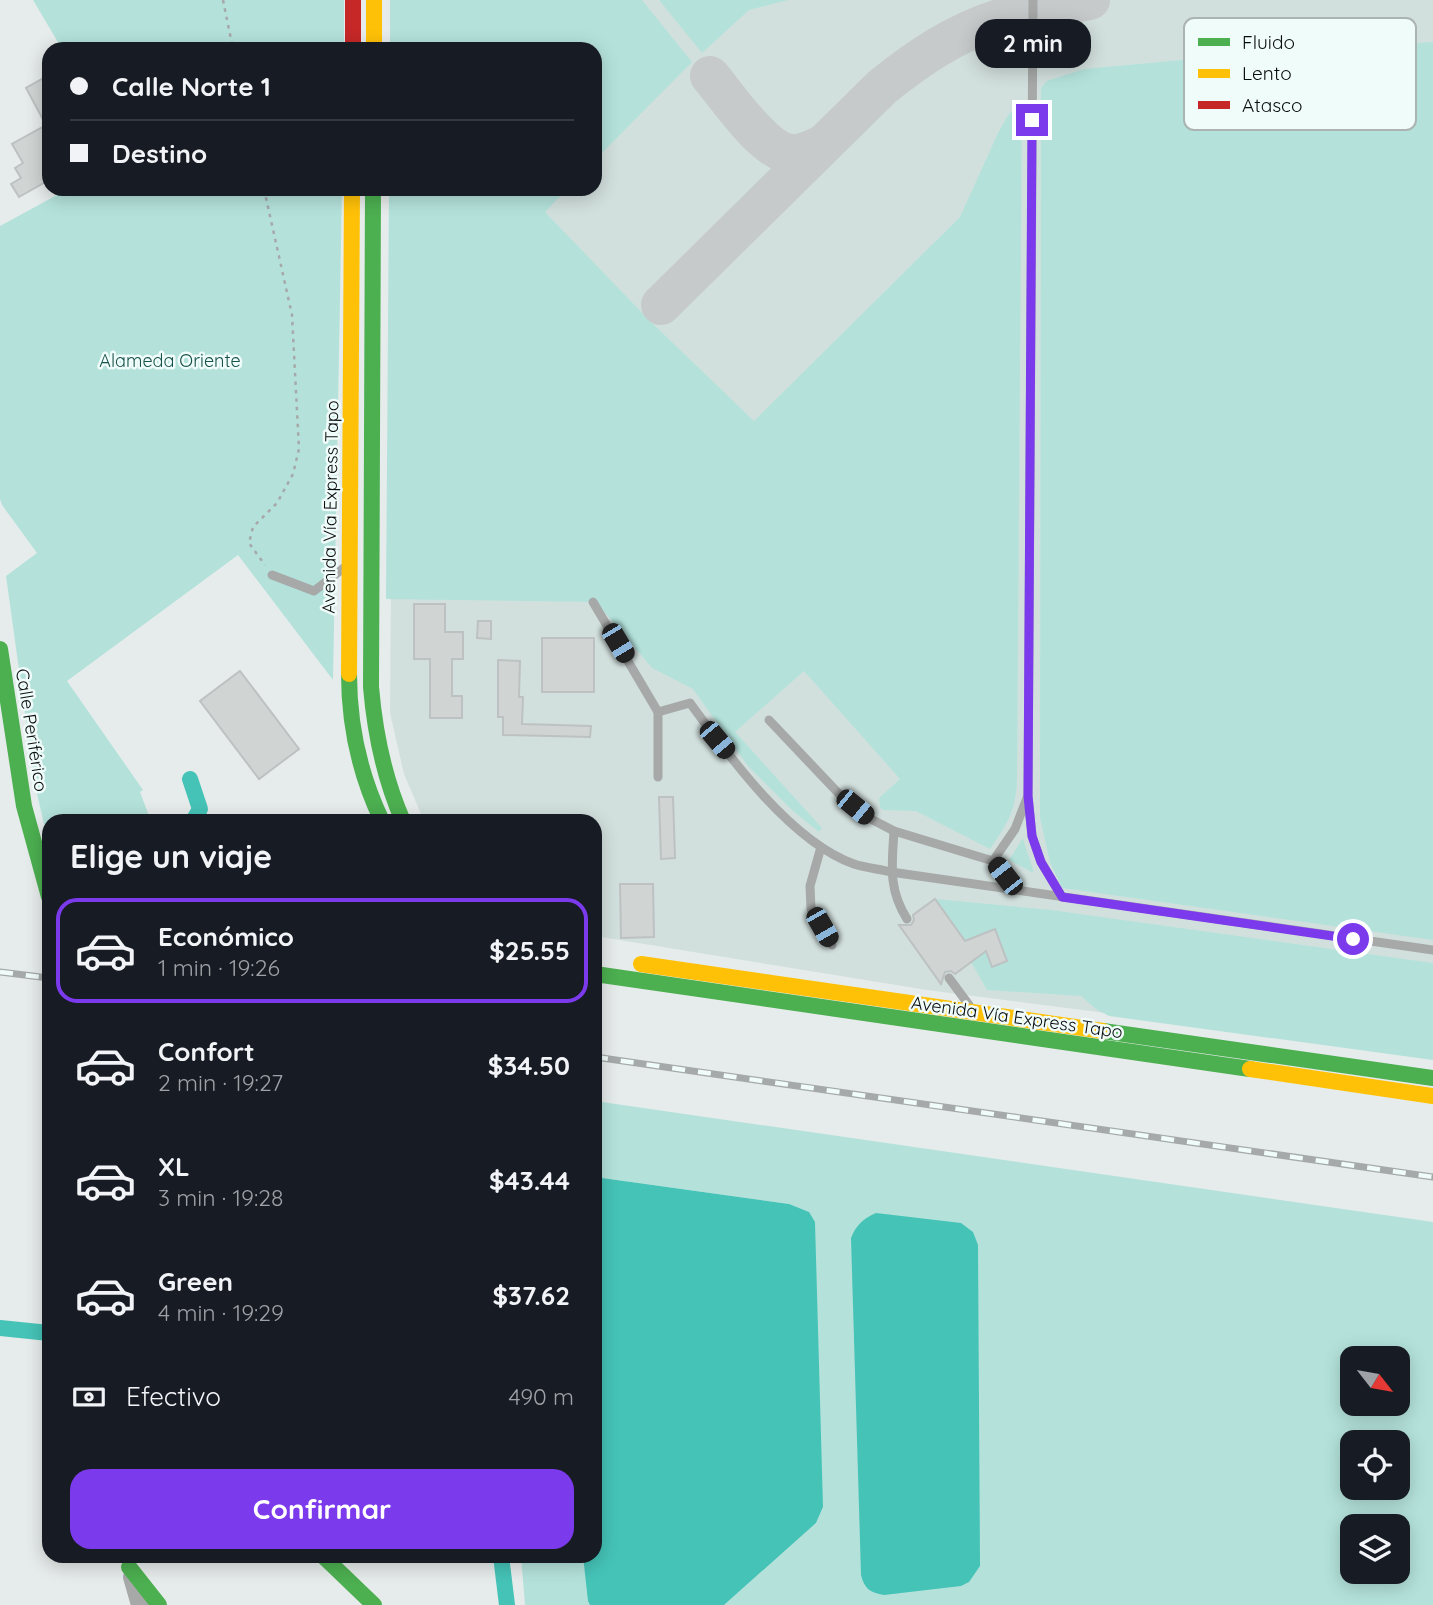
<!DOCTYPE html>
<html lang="es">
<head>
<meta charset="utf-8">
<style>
  :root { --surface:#171b24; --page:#20242c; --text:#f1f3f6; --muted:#9ea1a6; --line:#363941; --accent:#7c3aed }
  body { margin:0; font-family:Quicksand,sans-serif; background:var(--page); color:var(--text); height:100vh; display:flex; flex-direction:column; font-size:26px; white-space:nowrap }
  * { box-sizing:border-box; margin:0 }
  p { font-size:23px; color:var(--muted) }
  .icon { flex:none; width:38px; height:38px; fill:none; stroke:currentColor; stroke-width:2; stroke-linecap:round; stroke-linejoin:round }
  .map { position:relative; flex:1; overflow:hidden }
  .sheet { position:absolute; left:42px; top:814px; width:560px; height:749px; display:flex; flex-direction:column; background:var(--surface); border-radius:21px; box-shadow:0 4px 18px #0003 }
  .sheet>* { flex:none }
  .hud { position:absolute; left:42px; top:42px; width:560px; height:154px; border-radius:21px; box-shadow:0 4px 18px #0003; display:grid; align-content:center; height:154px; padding:0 28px; background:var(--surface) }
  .needle { width:46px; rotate:121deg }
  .fabs { position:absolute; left:1340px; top:1346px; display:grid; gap:14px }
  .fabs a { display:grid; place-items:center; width:70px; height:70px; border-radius:14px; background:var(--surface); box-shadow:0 4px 18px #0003; font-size:35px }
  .end { position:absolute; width:32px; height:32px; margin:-16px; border:9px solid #7c3aed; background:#fff; box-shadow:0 0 0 4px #fff }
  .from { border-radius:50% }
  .bubble { position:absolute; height:49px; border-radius:21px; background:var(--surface); box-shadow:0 4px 18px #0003; font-size:23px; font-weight:800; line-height:49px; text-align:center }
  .car { position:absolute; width:21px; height:42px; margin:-21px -10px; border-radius:9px; box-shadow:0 0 5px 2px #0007; background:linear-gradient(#222 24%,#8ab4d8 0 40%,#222 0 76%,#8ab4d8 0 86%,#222 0) }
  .hud b { display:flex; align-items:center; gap:24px; height:66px; font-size:26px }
  .hud b+b { border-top:2px solid var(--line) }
  .hud i { width:18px; height:18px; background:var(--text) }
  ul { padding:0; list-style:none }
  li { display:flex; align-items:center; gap:21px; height:105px; margin:0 14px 10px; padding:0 14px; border:4px solid transparent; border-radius:21px }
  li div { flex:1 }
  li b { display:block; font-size:26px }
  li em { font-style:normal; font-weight:800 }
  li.current { border-color:var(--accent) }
  li>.icon { width:63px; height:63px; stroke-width:1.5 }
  h2 { padding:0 28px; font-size:32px; line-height:84px }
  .pay { display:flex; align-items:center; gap:18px; height:77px; padding:0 28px; font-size:26px }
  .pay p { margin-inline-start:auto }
  .action { display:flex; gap:14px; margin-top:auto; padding:14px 28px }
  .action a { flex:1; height:80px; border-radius:21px; background:var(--accent); color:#fff; font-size:28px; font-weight:800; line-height:80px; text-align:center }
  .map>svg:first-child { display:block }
  .built { fill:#d2e0dd }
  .green { fill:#b4e2db; fill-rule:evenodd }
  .water { fill:#45c3b7 }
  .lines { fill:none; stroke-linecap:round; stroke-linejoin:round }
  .canal { stroke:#45c3b7; stroke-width:16 }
  .taxiway { stroke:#c6caca; stroke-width:40 }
  .building { fill:#d0d5d4; stroke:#bdc1c1; stroke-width:2 }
  .path { stroke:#a6a9a9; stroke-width:2.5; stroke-dasharray:3.5 5; stroke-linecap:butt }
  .lane { stroke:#a7a9a9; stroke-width:9 }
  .street { stroke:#a7a9a9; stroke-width:18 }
  .fast { stroke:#4caf50; stroke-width:16 }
  .slow { stroke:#ffc107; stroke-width:16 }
  .jam { stroke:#c62828; stroke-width:16 }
  .rail-casing { stroke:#a5a9a9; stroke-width:7 }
  .rail { stroke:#f0fcfa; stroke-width:4.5; stroke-dasharray:13; stroke-linecap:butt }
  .route { stroke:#7c3aed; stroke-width:9 }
  .labels { text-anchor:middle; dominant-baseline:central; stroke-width:5; stroke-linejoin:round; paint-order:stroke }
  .park-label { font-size:18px; fill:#16514a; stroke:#f0fcfa }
  .street-label { font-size:18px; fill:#090c0c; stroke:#f0fcfa }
  .key { fill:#f0fcfa; stroke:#abb4b3; stroke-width:2 }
  .key-label { font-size:19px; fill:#090c0c }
</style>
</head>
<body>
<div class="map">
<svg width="1433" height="1605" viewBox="0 0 1433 1605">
  <rect width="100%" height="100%" fill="#e6eceb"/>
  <!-- built -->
  <path class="built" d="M395,0H1433V1059L1206,1026L927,990L595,936V821H424L404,774L390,713L394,189H595V49Z"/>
  <!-- green -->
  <g class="green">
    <path d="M33,0H344V49H62Z"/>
    <path d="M390,0H642L692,62L595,160V49H390Z"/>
    <path d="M659,0H788L749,10L702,53Z"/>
    <path d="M1433,42V940L1062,888L1050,862L1040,818L1041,88L1047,81L1084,69L1280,51Z"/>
    <path d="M1022,101L1017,782C1015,813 1007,824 990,849L916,811L883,810L880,807L879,798L900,779L804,671L735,732L822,828L819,832L792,810L748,766L693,689L652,668L596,602L386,599L389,189H567L545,212L651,322L754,421L960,217L998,133L1008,115Z"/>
    <path d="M68,189H342L333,680L238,555L67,681L143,790L140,792L151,821H49V846L35,785L6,576L37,553L2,505L0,499V226Z"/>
    <path d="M1023,838V839L1034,873L1009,860Z"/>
    <path d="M935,899L1051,910L1433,963V1060L1109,1016L1096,1009L1081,996L987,990L971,962L977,957Z"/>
    <path d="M595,1101L1433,1222V1605H724L816,1523L823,1507L789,1204L595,1177ZM1353,1358H1398V1404H1353ZM1353,1442H1398V1488H1353ZM1353,1526H1398V1572H1353Z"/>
    <path d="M521,1556H583L590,1605H525Z"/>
  </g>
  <!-- water -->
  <g class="water">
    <path d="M595,1177L789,1204L809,1212L815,1222L823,1507L816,1523L724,1605H590L588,1601L583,1556H595Z"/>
    <path d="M876,1213L961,1223L973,1232L978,1245L980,1566L969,1582L961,1586L884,1595C870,1593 864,1588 861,1575L851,1238C856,1225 864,1218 876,1213Z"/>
  </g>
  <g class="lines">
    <!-- canal -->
    <g class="canal">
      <path d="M190,779L200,809L193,821"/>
      <path d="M0,1328L49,1333"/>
      <path d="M501,1556L507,1605"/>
    </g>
    <!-- taxiway -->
    <g class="taxiway">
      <path d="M710,76C728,97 763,151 791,154C803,155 812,150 822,145"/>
      <path d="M661,305L882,87C918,58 955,33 999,19C1029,10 1060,6 1090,0"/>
    </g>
  </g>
  <!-- building -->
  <g class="building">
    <path d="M49,75V180L19,197L11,184L21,178L15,168L23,163L12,144L46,125L26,88Z"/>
    <path d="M414,604H445V632H463V659H452V696H462V718H430V659H414Z"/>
    <path d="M478,621H491V639L477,638Z"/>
    <rect x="542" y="638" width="52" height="54"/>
    <path d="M498,660L520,661L519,697H523L522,724L591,726L590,737L503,735V717H498Z"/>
    <path d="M240,671L299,749L259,779L200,701Z"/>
    <path d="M659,797H673L675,858L661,859Z"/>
    <path d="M620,884H653L654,937L621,938Z"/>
    <path d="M935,899L965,941L995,929L1007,961L992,967L986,951L955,974L951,971L945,972L941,984L899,925H911L914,920L913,915Z"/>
  </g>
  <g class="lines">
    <!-- path -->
    <g class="path">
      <path d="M223,0L233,49"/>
      <path d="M264,189L292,315L299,449L293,474L277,503L253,527L249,543L265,565"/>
    </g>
    <!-- lane -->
    <g class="lane">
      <path d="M1033,0L1028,796L1032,836L1041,862L1062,897"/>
      <path d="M272,575L314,591L345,567"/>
      <path d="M593,602L658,712V777"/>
      <path d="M658,712L690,703C728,755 791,842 854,864C866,868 879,869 891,872L1433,950"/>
      <path d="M769,720L842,797L869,818L894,831L993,861L1016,890"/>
      <path d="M894,831C892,865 888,889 907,919"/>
      <path d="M821,847L810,886L811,909L832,945"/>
      <path d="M993,861L1015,829L1027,798"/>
      <path d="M949,978L969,1005"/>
    </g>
    <!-- street -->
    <path class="street" d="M132,1577L140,1605"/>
    <!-- fast -->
    <g class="fast">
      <path d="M373,189L371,687C375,734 384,778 403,821"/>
      <path d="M0,649L24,806L49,897"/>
      <path d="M349,674C349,725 360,775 382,821"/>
      <path d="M595,974L1250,1069"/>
      <path d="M1103,1031L1433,1078"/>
      <path d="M323,1556L374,1605"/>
      <path d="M129,1567L159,1605"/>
    </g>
    <!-- slow -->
    <g class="slow">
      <path d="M374,0V49"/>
      <path d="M349,674L352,189"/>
      <path d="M641,964L1103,1031"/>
      <path d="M1250,1069L1433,1096"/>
    </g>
    <!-- jam -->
    <path class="jam" d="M353,0V49"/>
    <!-- rail casing -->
    <g class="rail-casing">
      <g id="rail">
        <path d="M0,972L49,978"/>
        <path d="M595,1057L1433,1177"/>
      </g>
    </g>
    <!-- rail -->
    <use href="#rail" class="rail"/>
  </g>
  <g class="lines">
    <!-- route -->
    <path class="route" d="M1032,120L1028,796L1032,836L1041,862L1062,897L1353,939"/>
  </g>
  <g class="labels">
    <!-- park labels -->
    <g class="park-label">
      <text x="170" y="360">Alameda Oriente</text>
    </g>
    <!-- street labels -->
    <g class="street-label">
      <text transform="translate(330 507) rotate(-89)">Avenida Vía Express Tapo</text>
      <text transform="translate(32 730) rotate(81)">Calle Periférico</text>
      <text transform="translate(1017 1017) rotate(8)">Avenida Vía Express Tapo</text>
    </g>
  </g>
  <!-- legend -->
  <rect x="1184" y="18" width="232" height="112" rx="10" class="key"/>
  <rect x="1198" y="38" width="32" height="8" fill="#4caf50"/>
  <rect x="1198" y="69" width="32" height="9" fill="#ffc107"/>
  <rect x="1198" y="101" width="32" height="8" fill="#c62828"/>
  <g class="key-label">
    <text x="1242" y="49">Fluido</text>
    <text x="1242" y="80">Lento</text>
    <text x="1242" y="112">Atasco</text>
  </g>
</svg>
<div class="fabs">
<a><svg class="needle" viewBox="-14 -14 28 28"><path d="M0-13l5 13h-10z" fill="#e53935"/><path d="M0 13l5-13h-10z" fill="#9ea1a6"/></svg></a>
<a><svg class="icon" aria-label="locate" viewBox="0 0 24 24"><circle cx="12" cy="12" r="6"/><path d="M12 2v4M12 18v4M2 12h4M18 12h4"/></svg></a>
<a><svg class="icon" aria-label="layers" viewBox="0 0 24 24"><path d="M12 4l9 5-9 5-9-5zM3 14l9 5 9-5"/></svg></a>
</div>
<i class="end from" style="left:1353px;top:939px"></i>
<i class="end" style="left:1032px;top:120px"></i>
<div class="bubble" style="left:975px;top:19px;width:116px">2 min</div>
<i class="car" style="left:618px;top:643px;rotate:149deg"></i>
<i class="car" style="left:717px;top:740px;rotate:140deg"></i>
<i class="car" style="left:855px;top:807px;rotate:129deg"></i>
<i class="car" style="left:1005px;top:876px;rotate:322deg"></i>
<i class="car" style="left:822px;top:927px;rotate:150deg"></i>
<div class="hud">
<b><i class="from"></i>Calle Norte 1</b>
<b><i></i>Destino</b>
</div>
<section class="sheet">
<h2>Elige un viaje</h2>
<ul>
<li class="current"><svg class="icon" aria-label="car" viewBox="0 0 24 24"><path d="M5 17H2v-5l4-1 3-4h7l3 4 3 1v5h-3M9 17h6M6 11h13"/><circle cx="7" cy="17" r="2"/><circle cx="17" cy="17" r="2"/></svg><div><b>Económico</b><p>1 min · 19:26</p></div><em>$25.55</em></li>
<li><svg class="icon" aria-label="car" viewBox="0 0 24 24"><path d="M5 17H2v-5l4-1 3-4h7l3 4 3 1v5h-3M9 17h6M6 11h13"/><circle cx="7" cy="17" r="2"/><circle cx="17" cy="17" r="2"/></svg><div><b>Confort</b><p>2 min · 19:27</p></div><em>$34.50</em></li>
<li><svg class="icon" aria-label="car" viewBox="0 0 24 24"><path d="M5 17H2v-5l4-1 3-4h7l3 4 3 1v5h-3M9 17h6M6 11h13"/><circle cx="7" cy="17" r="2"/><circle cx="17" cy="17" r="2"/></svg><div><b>XL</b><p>3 min · 19:28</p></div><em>$43.44</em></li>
<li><svg class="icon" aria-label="car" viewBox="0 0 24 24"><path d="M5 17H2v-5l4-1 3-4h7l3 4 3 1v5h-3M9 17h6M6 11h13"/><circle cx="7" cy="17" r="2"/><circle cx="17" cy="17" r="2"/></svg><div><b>Green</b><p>4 min · 19:29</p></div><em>$37.62</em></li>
</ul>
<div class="pay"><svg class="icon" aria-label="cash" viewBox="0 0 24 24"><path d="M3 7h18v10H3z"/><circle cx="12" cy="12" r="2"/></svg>Efectivo<p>490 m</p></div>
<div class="action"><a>Confirmar</a></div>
</section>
</div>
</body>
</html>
